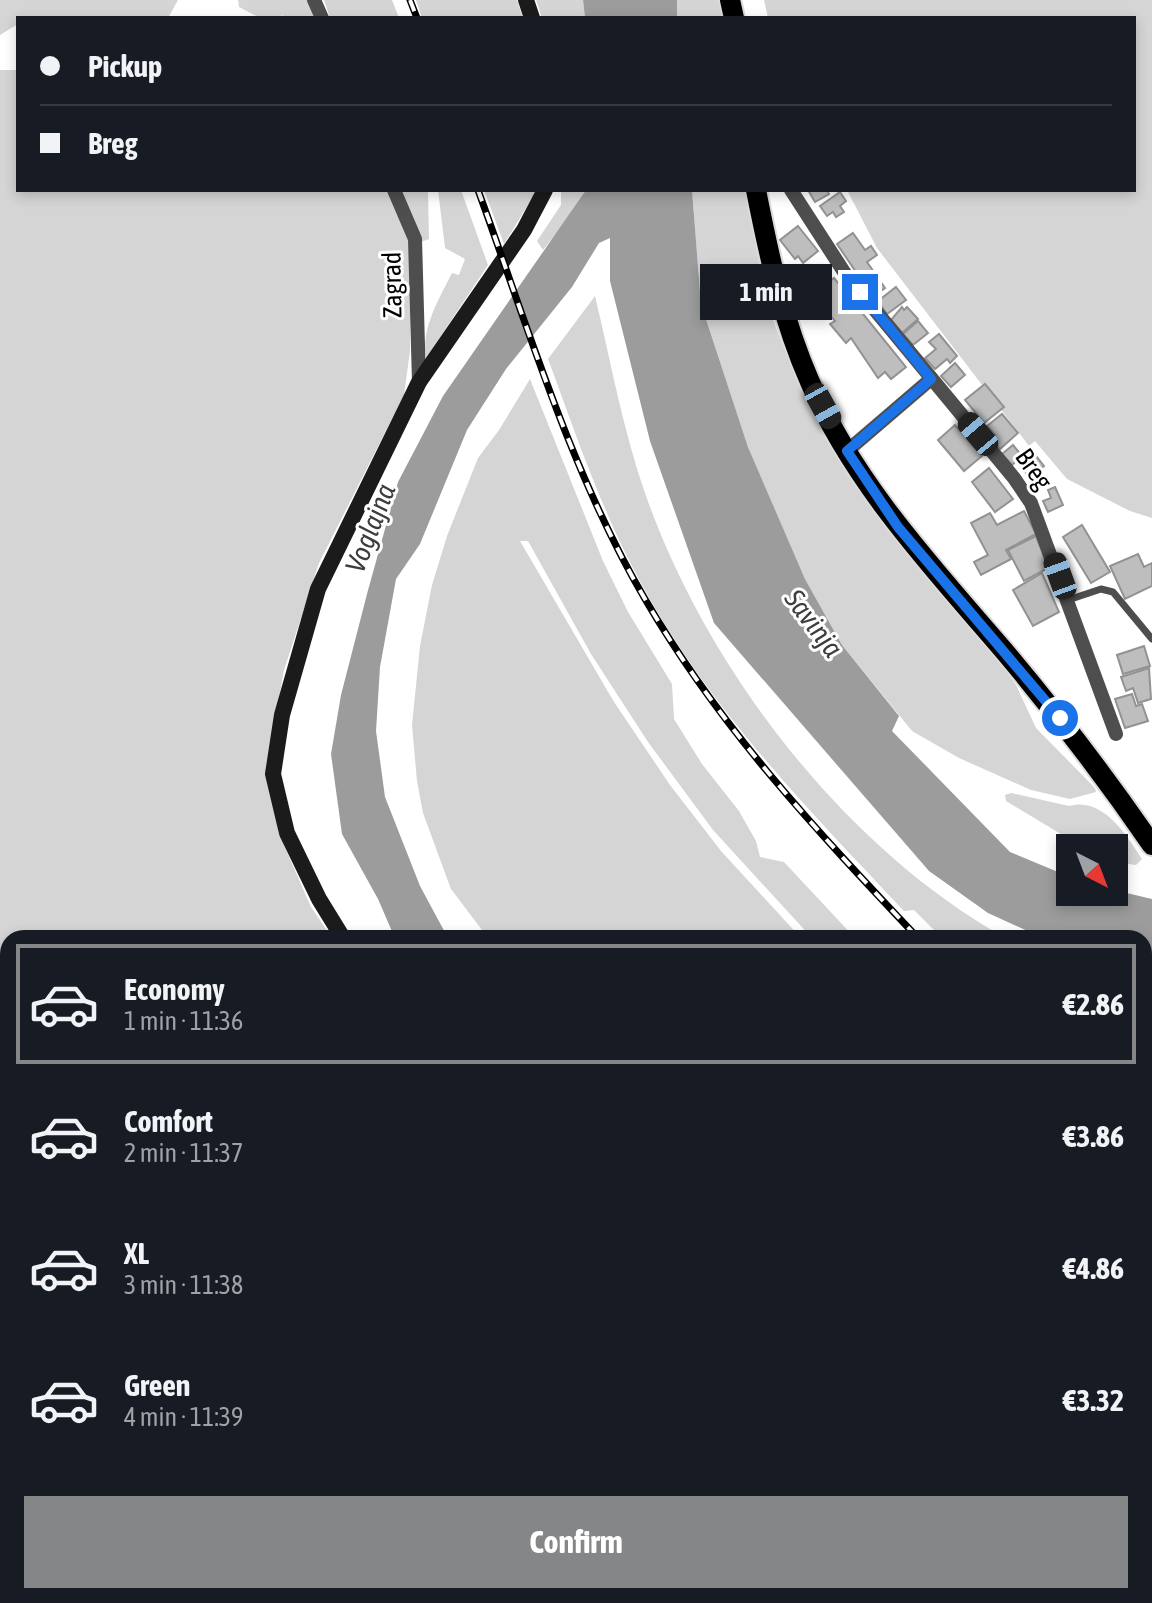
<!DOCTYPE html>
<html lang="en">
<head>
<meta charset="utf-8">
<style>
  :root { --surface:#171b24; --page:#242831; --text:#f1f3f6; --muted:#9ea1a6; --line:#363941; --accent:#858687 }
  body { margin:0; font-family:"Asap Condensed",sans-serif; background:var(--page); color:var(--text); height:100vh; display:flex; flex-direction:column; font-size:30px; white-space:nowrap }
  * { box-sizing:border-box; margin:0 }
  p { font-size:26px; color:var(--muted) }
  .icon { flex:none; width:44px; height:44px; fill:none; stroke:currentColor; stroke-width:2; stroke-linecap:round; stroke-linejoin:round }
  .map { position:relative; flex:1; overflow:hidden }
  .sheet { position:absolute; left:0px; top:930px; width:1152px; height:674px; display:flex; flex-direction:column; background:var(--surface); border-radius:24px 24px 0 0; box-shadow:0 4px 12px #0003 }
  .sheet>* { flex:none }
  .hud { position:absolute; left:16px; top:16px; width:1120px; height:176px; border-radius:0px; box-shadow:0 4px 12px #0003; display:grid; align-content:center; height:176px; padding:0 24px; background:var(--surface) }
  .needle { width:52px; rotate:138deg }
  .controls { position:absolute; left:1056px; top:834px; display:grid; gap:16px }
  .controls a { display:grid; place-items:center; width:72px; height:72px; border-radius:0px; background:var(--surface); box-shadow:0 4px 12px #0003; font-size:40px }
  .end { position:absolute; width:36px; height:36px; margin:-18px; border:10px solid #1a73e8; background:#fff; box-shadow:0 0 0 4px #fff }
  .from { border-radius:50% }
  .bubble { position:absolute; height:56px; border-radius:0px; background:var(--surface); box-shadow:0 4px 12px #0003; font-size:26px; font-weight:700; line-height:56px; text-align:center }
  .car { position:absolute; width:24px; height:48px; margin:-24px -12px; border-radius:10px; box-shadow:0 0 6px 2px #0007; background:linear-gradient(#222 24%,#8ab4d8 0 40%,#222 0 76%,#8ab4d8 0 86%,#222 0) }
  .hud b { display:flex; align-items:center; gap:28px; height:76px; font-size:30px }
  .hud b+b { border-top:2px solid var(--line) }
  .hud i { width:20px; height:20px; background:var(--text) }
  ul { padding:14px 0 0; list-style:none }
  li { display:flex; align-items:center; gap:24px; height:120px; margin:0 16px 12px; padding:0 8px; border:4px solid transparent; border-radius:0px }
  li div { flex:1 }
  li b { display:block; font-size:30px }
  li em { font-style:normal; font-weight:700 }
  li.current { border-color:var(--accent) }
  li>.icon { width:72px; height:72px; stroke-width:1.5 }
  .primary-button { display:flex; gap:16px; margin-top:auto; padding:16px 24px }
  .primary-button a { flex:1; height:92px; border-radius:0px; background:var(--accent); color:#fff; font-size:32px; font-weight:700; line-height:92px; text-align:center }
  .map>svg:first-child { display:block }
  .green { fill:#d5d5d5 }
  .water { fill:#9c9c9c }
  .building { fill:#bebebe; stroke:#929292; stroke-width:2 }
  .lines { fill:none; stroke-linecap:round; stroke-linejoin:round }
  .primary-casing { stroke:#dbdbdb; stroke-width:24 }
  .lane { stroke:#4e4e4e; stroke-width:7 }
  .street { stroke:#4e4e4e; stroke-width:14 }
  .secondary { stroke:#1b1b1b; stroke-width:16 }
  .primary { stroke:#000; stroke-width:20 }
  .rail-casing { stroke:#000; stroke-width:7 }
  .rail { stroke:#fff; stroke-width:4; stroke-dasharray:12; stroke-linecap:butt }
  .route { stroke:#1a73e8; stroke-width:10 }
  .labels { text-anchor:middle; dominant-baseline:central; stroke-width:6; stroke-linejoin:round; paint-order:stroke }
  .street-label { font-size:26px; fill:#000; stroke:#fff }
  .water-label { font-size:28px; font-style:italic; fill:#3d3d3d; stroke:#fff }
</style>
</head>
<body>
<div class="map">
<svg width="1152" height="1603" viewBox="0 0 1152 1603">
  <rect width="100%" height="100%" fill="#fff"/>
  <!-- green -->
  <g class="green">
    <path d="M0,0H178L168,18H18V24L0,35Z"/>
    <path d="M238,0H313L319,18H286L282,15L280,18H260L239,7Z"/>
    <path d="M324,0H392L399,18H330Z"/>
    <path d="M416,0H517L523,18H422Z"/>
    <path d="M536,0H583L585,18H542Z"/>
    <path d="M677,0H719L723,18H677Z"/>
    <path d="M764,0H1152V518L1130,511L1067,479L1035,441L1029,446L877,248L847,190H1134V18H768Z"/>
    <path d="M0,70H18V190H389L410,245V351L404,395L319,563L284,670L266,771L279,834L311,907L332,938H8V1271L0,1254Z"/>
    <path d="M400,190H428L429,239L421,242Z"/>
    <path d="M438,190H461L488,265L426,358C421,328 439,299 452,273L459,275L465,259L445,248Z"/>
    <path d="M484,190H537L504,244Z"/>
    <path d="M561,190H586L567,220L543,250L537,241L561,205Z"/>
    <path d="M692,190H747C754,232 759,275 772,316C818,450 911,553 999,661L1016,685L1036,728L1095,788L1096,792L1070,799L1031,790L959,758L912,731L842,645L805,579L748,447L701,304Z"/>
    <path d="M595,296C611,362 623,431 646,496C707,668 842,845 1002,936L1001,938H942L914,910L904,911C804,805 700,699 633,568C598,501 574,429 548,359Z"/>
    <path d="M530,379L603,561L628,612L672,684L674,719L702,764L739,811L756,841L760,857L784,862L855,938H812L713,830L648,742L591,654L528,541H520L614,702L670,785L721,851L801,938H488L451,889L441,862L423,813L417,781L412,725L420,646L432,585L447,536L478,458L499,430Z"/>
    <path d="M1011,793L1069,806C1103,796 1127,836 1142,859L1136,865L1114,862V848H1084L1006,801L1005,795Z"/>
    <path d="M1144,1290L1152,1300V1396L1144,1386Z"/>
    <path d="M8,1518V1596H107L94,1603H0V1520Z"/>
    <path d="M132,1596H607L599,1603H119Z"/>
  </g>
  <!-- water -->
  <g class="water">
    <path d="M583,0H677V18H585Z"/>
    <path d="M586,190H692L701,304L748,447L805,579L842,645L899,716L892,731L1010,852L1070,877V892L1114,890L1152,899V976L1144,973V938H1043L988,913L929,871L714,623L650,441L610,281V238L599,243L572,287L506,369L467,430L420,544L396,579L380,667L376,731L385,797L420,886L448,938L394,936L378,899L342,834L331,754L341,695L367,594L398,482L443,396Z"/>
  </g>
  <!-- building -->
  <g class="building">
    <path d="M808,190H827L829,194L815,202Z"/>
    <path d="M840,192L846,201L840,206L844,212L836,217L833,212L827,216L820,206Z"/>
    <path d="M798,226L818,251L803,263L798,256L795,259L780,240Z"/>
    <path d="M853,233L865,250L871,246L877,255L867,262L885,288L873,297L837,244Z"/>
    <path d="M834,278L906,367L891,379L885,372L878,378L851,338L846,343L830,324L835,321L813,295Z"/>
    <path d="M896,287L906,300L887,314L878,301Z"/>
    <path d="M902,307L904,310L907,307L918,319L902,333L891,320Z"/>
    <path d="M918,321L928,333L913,345L903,334Z"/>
    <path d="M939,334L957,356L950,363L947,359L935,369L925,358L936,349L929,342Z"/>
    <path d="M955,363L965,375L951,387L941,376Z"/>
    <path d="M985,384L1004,407L984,423L965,400Z"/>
    <path d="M1002,414L1018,433L1000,449L991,439L995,435L987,426Z"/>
    <path d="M955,425L982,456L964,471L938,440Z"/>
    <path d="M1013,445L1022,456L1012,465L1002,454Z"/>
    <path d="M1033,452L1044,466L1029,477L1018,463Z"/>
    <path d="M989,468L1013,499L995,512L972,482Z"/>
    <path d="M1055,487L1063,505L1048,512L1043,501L1051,498L1048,490Z"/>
    <path d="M1024,511L1036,534L1006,550L1011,559L981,575L974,562L988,555L971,523L990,513L997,525Z"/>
    <path d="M1082,525L1110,572L1091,583L1063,537Z"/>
    <path d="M1036,536L1048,568L1024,581L1008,550Z"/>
    <path d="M1138,554L1144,567L1152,563V586L1125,599L1110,566Z"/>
    <path d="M1042,573L1059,612L1033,626L1013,590Z"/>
    <path d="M1144,646L1150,666L1123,674L1117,655Z"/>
    <path d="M1149,668L1151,699L1138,703L1133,688L1126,691L1121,677Z"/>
    <path d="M1132,694L1136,706L1142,704L1148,721L1125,728L1115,699Z"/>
    <path d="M645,1596H674L675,1598L668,1603H651Z"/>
    <path d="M802,1596H822L825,1603H805Z"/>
    <path d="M912,1596H944V1598L914,1603Z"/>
    <path d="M976,1596H999L1002,1603H969L968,1600Z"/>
    <path d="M1018,1596H1054L1057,1603H1022Z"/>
    <path d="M1115,1596H1130L1133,1603H1104Z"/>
  </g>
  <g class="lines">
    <!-- primary casing -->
    <g class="primary-casing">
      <g id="primary">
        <path d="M730,0L734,18"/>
        <path d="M756,190C769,256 783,321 810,382C855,485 933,568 1005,652C1057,714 1106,778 1152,845"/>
      </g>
    </g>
    <!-- lane -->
    <path class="lane" d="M1068,600L1101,589L1113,592L1152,639"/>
    <!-- street -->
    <g class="street">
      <path d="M314,0L322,18"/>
      <path d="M394,190L415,239L419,382"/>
      <path d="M791,190L846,275L1014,478L1031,503L1116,734"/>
      <path d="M847,451L931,379"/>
      <path d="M0,1351L8,1348"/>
      <path d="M835,1596L838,1603"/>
      <path d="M104,1603L116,1596"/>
      <path d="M690,1603L700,1596"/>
    </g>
    <!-- secondary -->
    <g class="secondary">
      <path d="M526,0L532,18"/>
      <path d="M343,938L319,899L287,833L273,774L282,715L318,589L419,382L524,230L545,190"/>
      <path d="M1144,1596L1147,1603"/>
    </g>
    <!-- primary -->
    <use href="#primary" class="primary"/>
    <!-- rail casing -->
    <g class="rail-casing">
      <g id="rail">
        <path d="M410,0L417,18"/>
        <path d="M478,190C528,327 571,473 645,599C720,728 816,830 918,938"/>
        <path d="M1144,1163L1152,1171"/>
        <path d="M1144,1180L1152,1188"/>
      </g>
    </g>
    <!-- rail -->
    <use href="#rail" class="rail"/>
  </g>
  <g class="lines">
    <!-- route -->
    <path class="route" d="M860,292L931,379L847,451L898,527L1060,718"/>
  </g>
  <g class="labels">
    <!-- street labels -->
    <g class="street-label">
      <text transform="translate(392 285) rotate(-91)">Zagrad</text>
      <text transform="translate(1034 469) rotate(55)">Breg</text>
    </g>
    <!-- water labels -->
    <g class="water-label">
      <text transform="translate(370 528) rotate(-69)">Voglajna</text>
      <text transform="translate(814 623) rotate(53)">Savinja</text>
    </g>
  </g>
</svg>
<div class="controls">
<a><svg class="needle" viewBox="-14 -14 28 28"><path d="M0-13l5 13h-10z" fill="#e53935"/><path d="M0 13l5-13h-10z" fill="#9ea1a6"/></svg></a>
</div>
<i class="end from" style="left:1060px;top:718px"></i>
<i class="end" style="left:860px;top:292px"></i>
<div class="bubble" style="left:700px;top:264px;width:132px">1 min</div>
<i class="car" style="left:823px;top:406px;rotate:151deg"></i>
<i class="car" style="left:978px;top:434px;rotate:320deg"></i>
<i class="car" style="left:1060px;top:576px;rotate:340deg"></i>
<div class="hud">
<b><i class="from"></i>Pickup</b>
<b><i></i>Breg</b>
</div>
<section class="sheet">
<ul>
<li class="current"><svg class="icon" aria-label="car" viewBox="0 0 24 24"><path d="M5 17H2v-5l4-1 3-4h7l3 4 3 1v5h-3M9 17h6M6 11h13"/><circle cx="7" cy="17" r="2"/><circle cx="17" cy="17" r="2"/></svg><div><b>Economy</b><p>1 min · 11:36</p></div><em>€2.86</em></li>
<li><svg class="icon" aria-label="car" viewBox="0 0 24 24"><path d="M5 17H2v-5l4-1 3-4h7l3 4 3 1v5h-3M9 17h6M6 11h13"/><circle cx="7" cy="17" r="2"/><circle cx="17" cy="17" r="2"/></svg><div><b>Comfort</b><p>2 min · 11:37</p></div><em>€3.86</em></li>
<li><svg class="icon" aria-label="car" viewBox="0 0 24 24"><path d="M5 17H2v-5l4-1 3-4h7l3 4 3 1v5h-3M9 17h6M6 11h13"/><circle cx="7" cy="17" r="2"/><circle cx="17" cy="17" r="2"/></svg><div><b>XL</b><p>3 min · 11:38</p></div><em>€4.86</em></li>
<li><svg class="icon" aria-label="car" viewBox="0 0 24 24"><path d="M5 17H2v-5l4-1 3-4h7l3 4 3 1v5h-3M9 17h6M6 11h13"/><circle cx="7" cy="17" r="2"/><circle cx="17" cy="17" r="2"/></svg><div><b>Green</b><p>4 min · 11:39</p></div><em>€3.32</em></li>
</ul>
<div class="primary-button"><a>Confirm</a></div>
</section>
</div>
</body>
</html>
